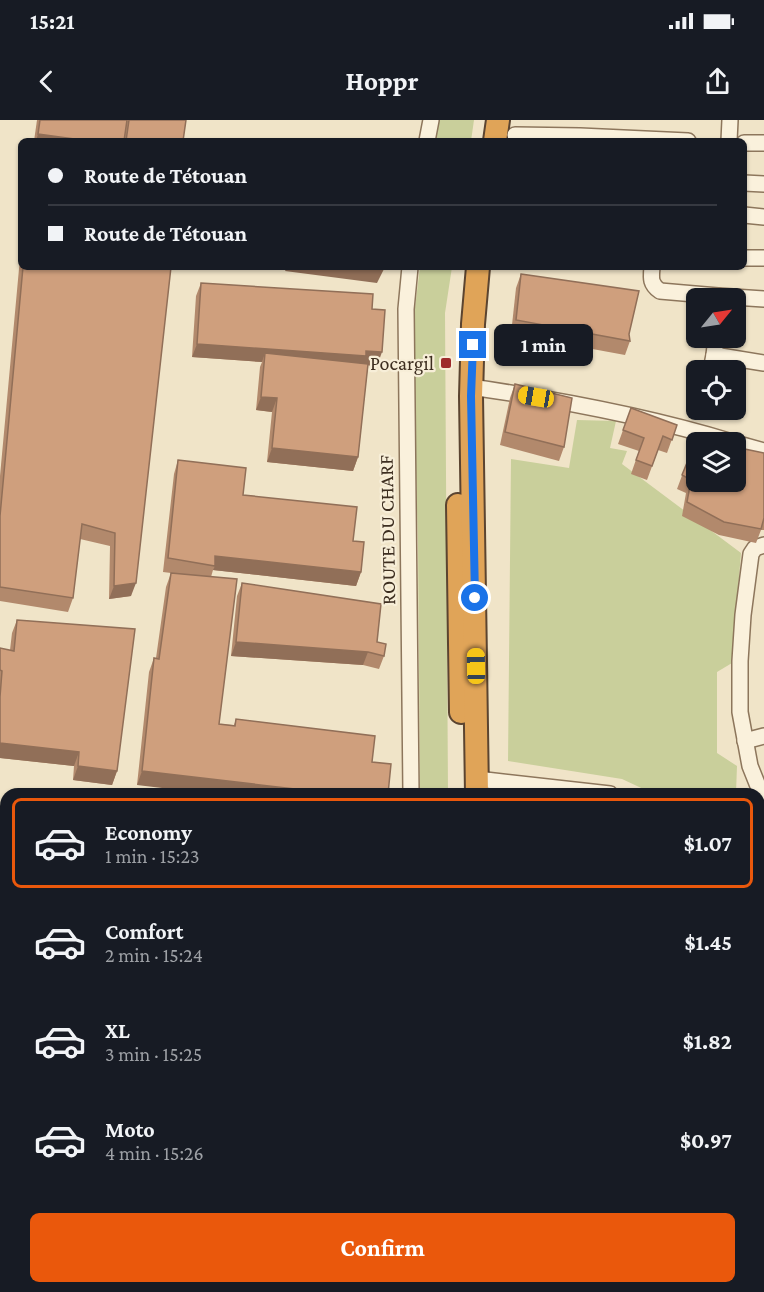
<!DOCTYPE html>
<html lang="en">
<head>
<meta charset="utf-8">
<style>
  :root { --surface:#171b24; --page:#242831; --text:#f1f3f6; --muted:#9ea1a6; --line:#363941; --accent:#ea580c }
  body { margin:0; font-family:"Crimson Pro",serif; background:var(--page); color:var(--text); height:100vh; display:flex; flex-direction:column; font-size:22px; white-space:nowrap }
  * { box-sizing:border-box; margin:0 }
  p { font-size:20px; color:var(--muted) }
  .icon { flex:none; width:33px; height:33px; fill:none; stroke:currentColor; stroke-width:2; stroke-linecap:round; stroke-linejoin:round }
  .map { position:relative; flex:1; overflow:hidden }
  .sheet { position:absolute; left:0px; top:668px; width:765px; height:506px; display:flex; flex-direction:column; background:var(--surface); border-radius:18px 18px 0 0; box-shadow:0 2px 4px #0004 }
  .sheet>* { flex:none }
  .hud { position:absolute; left:18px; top:18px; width:729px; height:132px; border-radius:9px; box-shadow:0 2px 4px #0004; display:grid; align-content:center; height:132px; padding:0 30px; background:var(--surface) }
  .needle { width:39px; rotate:60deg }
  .controls { position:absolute; left:686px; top:168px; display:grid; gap:12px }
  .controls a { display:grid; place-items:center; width:60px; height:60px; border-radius:9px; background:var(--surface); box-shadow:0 2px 4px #0004; font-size:30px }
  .end { position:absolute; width:27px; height:27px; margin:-14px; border:8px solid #1a73e8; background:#fff; box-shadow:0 0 0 3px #fff }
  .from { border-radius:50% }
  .bubble { position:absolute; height:42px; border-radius:9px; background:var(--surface); box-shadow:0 2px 4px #0004; font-size:20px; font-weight:700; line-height:42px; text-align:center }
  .car { position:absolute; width:18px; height:36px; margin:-18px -9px; border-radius:8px; box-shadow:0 0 4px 2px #0007; background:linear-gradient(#f5c518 24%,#345 0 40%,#f5c518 0 76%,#345 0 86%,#f5c518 0) }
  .hud b { display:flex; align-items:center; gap:21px; height:57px; font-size:22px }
  .hud b+b { border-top:2px solid var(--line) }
  .hud i { width:15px; height:15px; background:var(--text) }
  ul { padding:10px 0 0; list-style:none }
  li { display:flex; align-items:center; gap:18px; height:90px; margin:0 12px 9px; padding:0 18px; border:3px solid transparent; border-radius:9px }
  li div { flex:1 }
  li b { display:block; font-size:22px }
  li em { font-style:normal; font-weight:700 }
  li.selected { border-color:var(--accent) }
  li>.icon { width:54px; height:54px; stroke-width:1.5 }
  .action { display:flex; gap:12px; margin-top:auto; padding:12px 30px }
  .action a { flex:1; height:69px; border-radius:9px; background:var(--accent); color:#fff; font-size:24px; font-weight:700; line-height:69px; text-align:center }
  .status { display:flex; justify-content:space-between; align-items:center; height:42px; padding:0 30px; background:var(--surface); direction:ltr }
  .status svg { height:16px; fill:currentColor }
  header { display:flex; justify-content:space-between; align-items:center; height:78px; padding:0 30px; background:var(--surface); font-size:27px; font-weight:700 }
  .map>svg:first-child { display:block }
  .green { fill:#c9cf9b }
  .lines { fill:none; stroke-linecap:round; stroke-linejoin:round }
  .minor-casing { stroke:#8d765c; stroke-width:18 }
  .highway-casing { stroke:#5b4430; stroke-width:26 }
  .minor { stroke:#faf1dc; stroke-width:15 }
  .highway { stroke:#e0a458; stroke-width:22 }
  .wall { fill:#b2896c }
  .shaded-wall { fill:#916f58 }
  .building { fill:#cf9f7d; stroke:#916f58; stroke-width:1.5 }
  .route { stroke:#1a73e8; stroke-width:8 }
  .poi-dot { fill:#9e2a2b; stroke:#f7eed8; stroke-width:2 }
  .labels { text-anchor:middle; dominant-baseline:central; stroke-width:4.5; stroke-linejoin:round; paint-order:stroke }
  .poi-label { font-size:20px; fill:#3d2e20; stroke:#f7eed8; text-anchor:end }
  .street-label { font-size:20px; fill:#3d2e20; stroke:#f7eed8 }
</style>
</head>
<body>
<div class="status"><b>15:21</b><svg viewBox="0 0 49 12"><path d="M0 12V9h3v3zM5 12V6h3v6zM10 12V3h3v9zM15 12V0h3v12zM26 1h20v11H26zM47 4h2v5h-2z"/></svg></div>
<header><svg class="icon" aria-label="back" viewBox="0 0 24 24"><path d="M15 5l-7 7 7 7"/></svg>Hoppr<svg class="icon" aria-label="share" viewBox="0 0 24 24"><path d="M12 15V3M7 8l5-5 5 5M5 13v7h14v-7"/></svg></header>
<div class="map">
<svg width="764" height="1172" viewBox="0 0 764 1172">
  <rect width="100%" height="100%" fill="#f0e4c8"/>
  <!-- green -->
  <g class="green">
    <path d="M439,0H474L471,21H436Z"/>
    <path d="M420,147H452L445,193L448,673H420L418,424L412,212Z"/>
    <path d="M577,300L616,301L610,328L627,331L622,344L741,433L732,543L717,552V633L737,646L736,673H652L622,659L508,641L511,339L569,348Z"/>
    <path d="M488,1167H586L584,1172H488Z"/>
  </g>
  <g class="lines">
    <!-- minor casing -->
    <g class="minor-casing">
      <g id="minor">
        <path d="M515,15L580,16L688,21"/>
        <path d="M427,21L431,0"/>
        <path d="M729,21L730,0"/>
        <path d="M744,23H764"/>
        <path d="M744,63L764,64"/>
        <path d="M744,95L764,97"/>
        <path d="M744,138H764"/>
        <path d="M410,147L406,189L411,674"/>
        <path d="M652,147C651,158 650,164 660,171L718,176"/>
        <path d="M718,178V176L764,179"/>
        <path d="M714,235L764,243"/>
        <path d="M711,250L714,235L716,218"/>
        <path d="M471,267C560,280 647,296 732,322"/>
        <path d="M735,323L764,331"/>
        <path d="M764,425L755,428L751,434L743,495L740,541V592L750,646L764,681"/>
        <path d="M745,621L764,616"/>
        <path d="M477,659L610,674"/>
        <path d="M759,727L764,724"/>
        <path d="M759,771L764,778"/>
        <path d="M759,883L764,888"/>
        <path d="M759,947H764"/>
        <path d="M759,1005H764"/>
        <path d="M759,1108L764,1111"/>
        <path d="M381,1172L383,1167"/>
        <path d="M599,1172L600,1167"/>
      </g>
    </g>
    <!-- highway casing -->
    <g class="highway-casing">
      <g id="highway">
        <path d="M495,21L498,0"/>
        <path d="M458,385L461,592"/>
        <path d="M477,674L471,276L473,204L478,147"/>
        <path d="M434,1172L435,1167"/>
        <path d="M450,1172L451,1167"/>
      </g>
    </g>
    <!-- minor -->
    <use href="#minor" class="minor"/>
    <!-- highway -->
    <use href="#highway" class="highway"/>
  </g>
  <!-- wall -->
  <g class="wall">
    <path d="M37,0H186L183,21H34Z"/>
    <path d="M21,127V147H171L131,476L109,479L110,426L80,419L73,478L68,492L0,481V356Z"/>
    <path d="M521,154L629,214L630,221L625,235L511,214L516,168Z"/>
    <path d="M201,163L372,189L377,246L368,245L358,337L353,351L267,342L272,292L256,290L260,247L262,242L192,237L196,176Z"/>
    <path d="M515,264L564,327L559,341L500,325L510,278Z"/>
    <path d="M631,288L677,305L667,333L658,330L647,360L631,354L639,331L618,324Z"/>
    <path d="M693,326L696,362L764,333V410H761L756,423L719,415L682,396L686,373L677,369Z"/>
    <path d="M178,340L243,375L353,421L361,452L356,466L213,450L211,457L219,604L234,605L236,599L375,616L137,665L149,552L154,538H156L166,467L171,453L163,452L174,354Z"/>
    <path d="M242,463L377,522L384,536L379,549L363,545L231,536L237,476Z"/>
    <path d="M17,500L117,651L112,665L73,660L74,646L0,638V528L10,530L12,513Z"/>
    <path d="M6,686V1070L0,1069V698H2Z"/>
  </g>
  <!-- shaded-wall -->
  <g class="shaded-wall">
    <path d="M38,14L89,21H36Z"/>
    <path d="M287,147H385L377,163L285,151Z"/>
    <path d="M197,224L366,231L382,232L377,246L363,245L265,233L262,242L192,237Z"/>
    <path d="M261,277L277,278L272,292L256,290Z"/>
    <path d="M272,328L358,337L353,351L267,342Z"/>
    <path d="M215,436L361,452L356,466L213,450L215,446Z"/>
    <path d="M136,463L131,476L109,479L114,466Z"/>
    <path d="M236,522L368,532L363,545L231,536Z"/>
    <path d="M0,623L79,632L74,646L0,638Z"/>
    <path d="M78,646L117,651L112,665L73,660Z"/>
    <path d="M142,651L338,674H212L137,665Z"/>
  </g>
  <!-- building -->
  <g class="building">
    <path d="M40,0H127L124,21H89L38,14Z"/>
    <path d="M129,0H186L183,21H126Z"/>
    <path d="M319,19L334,21H319Z"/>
    <path d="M23,147H171L136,463L114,466L115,413L82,404L73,478L0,467V396Z"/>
    <path d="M361,147H384L382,150Z"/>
    <path d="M521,154L639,171L629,214L630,221L516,200Z"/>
    <path d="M201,163L373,174L372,189L385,190L382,232L366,231V236L197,224Z"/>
    <path d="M265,233L368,244L358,337L272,328L277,278L261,277Z"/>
    <path d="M515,264L572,278L564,327L505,312Z"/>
    <path d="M631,288L677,305L672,320L663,316L652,346L636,340L644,318L623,310Z"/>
    <path d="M693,326H696V362H735V327L764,333V398L761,409L724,402L687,382L691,360L682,355L691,333Z"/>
    <path d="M178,340L246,348L243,375L357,387L353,421L364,422L361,452L215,436V446L168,438Z"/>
    <path d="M171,453L237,459L219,604L235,606L236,599L375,616L372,642L391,644L388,674H338L142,651L154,538L159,539Z"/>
    <path d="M242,463L381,484L377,522L386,524L384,536L368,532L236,522Z"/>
    <path d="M17,500L135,509L117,651L78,646L79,632L0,623V577L2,551L0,550V528L14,531Z"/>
    <path d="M6,688V1056L3,1055L1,1065H0V698H3Z"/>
    <path d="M292,1167H352L351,1172H291Z"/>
    <path d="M646,1167H664L662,1172H644Z"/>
    <path d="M261,1169L271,1172H260Z"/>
  </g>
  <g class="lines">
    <!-- route -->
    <path class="route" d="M473,225L471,276L475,478"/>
  </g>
  <!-- markers -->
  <rect class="poi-dot" x="440" y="237" width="12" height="12" rx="3"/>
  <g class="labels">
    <!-- poi labels -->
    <g class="poi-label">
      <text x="434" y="243">Pocargil</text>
    </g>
    <!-- street labels -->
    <g class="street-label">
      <text transform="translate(387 410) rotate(-91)">ROUTE DU CHARF</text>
    </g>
  </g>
</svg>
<div class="controls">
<a><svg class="needle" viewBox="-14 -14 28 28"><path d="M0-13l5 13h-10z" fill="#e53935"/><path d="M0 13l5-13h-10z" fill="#9ea1a6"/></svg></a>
<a><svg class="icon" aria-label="locate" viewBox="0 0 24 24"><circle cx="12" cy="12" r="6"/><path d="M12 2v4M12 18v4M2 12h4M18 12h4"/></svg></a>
<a><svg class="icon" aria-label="layers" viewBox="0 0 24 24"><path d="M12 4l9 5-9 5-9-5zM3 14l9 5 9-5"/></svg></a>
</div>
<i class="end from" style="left:475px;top:478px"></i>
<i class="end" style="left:473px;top:225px"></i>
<div class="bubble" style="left:494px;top:204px;width:99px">1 min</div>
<i class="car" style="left:536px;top:277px;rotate:280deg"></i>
<i class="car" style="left:476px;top:546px;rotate:359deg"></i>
<div class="hud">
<b><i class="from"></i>Route de Tétouan</b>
<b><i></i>Route de Tétouan</b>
</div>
<section class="sheet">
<ul>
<li class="selected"><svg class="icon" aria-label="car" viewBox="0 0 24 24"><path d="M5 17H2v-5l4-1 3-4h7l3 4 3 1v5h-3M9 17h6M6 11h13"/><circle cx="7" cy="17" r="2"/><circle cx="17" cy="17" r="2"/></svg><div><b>Economy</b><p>1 min · 15:23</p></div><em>$1.07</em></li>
<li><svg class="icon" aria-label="car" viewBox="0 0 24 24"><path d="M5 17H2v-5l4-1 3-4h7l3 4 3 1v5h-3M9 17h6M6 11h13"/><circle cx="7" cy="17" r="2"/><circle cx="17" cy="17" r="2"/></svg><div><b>Comfort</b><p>2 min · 15:24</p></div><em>$1.45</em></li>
<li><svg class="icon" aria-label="car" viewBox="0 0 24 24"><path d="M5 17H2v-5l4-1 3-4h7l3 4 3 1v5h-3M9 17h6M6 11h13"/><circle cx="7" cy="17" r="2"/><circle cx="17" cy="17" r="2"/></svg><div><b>XL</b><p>3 min · 15:25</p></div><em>$1.82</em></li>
<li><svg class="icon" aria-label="car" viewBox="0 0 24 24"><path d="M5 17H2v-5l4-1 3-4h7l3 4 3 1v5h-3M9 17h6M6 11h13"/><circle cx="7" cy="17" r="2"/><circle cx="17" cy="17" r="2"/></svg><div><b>Moto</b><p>4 min · 15:26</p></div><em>$0.97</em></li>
</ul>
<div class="action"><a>Confirm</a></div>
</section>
</div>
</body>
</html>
